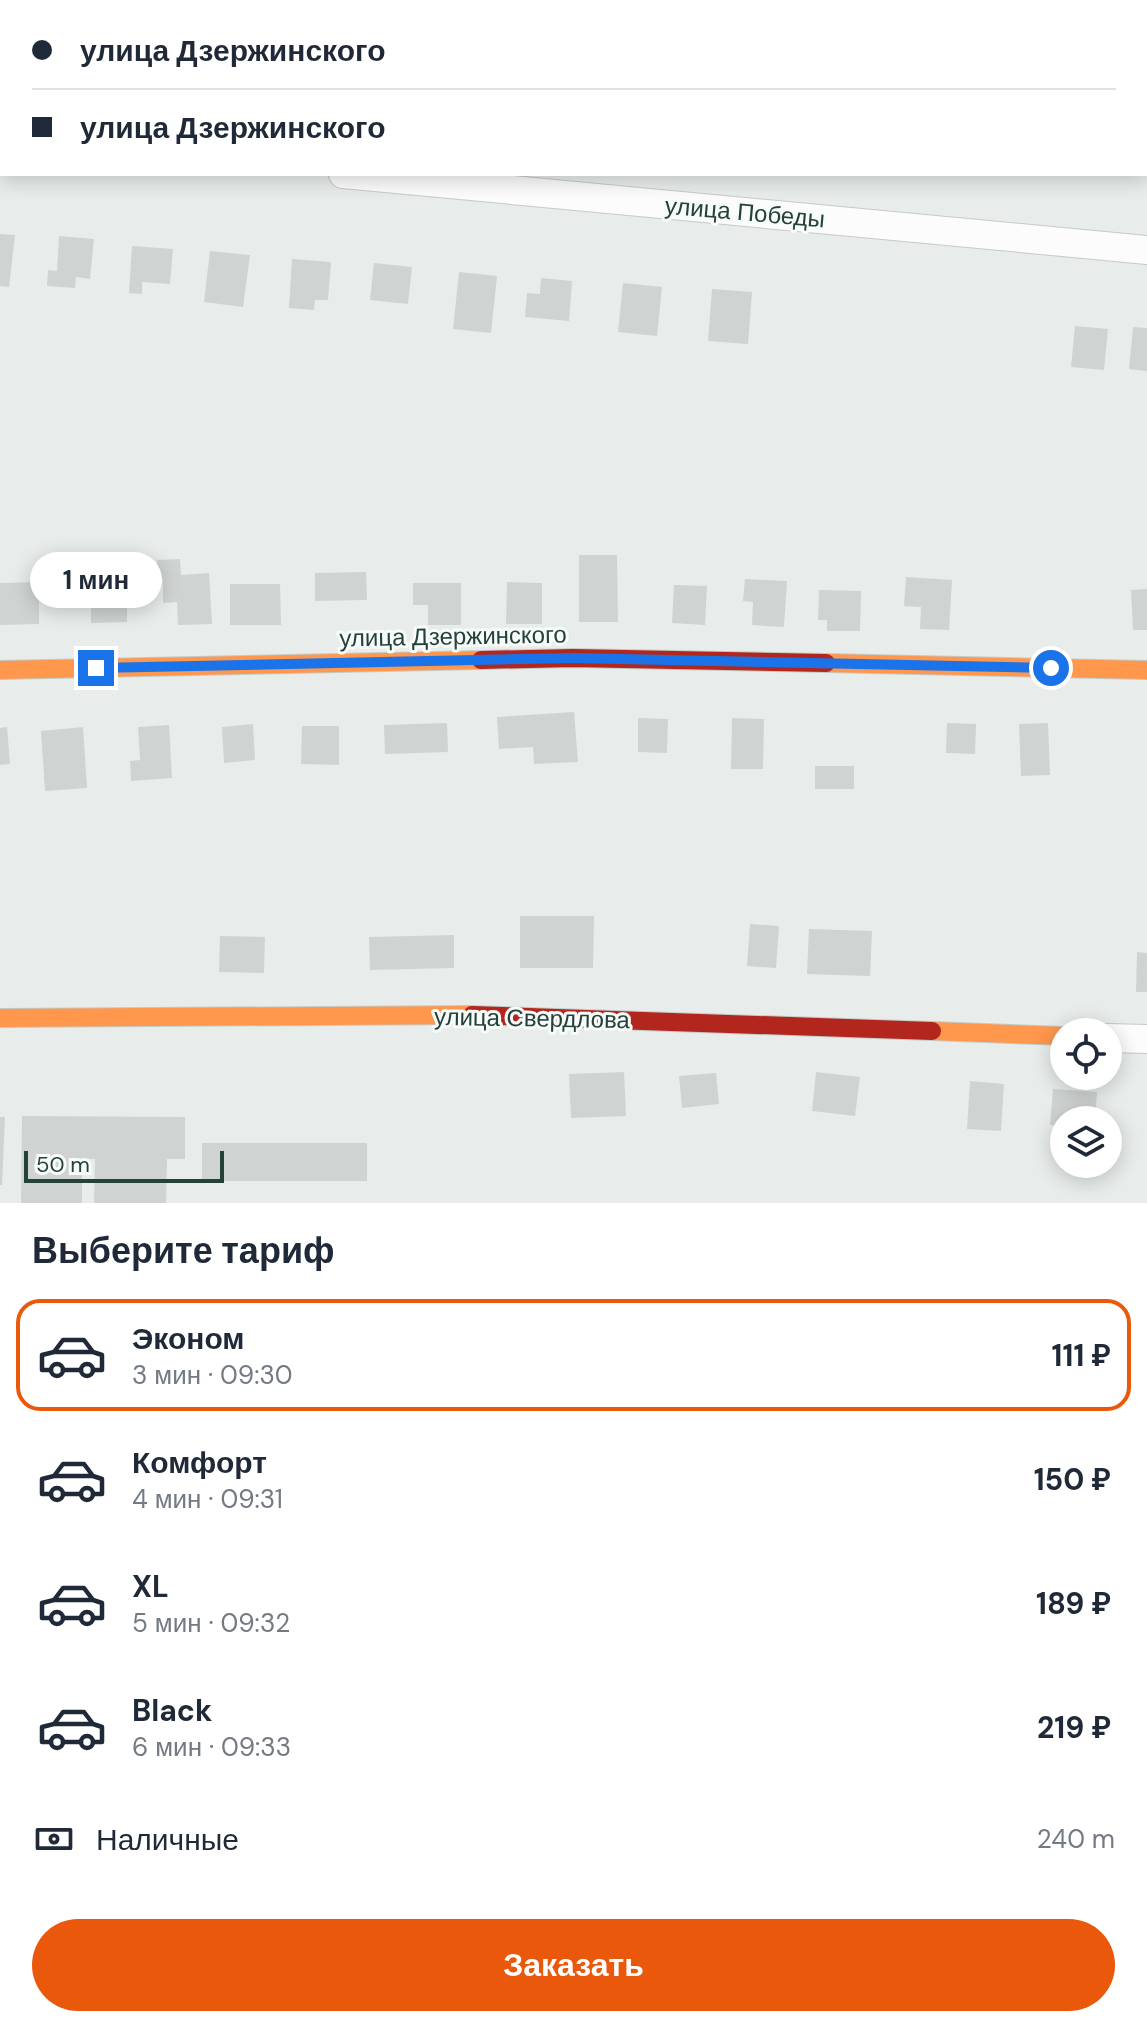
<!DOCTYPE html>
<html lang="ru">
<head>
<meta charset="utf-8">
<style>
  :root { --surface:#fff; --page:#f2f2f3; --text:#1f2937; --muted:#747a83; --line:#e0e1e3; --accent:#ea580c }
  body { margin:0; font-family:"DM Sans",sans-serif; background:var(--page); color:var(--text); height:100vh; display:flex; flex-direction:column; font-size:30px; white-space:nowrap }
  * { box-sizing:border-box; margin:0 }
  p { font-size:26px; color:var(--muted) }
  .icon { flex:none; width:44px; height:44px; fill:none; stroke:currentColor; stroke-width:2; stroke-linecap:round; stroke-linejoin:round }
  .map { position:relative; height:1203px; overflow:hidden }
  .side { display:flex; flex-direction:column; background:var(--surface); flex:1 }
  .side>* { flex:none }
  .hud { position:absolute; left:0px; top:0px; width:1148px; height:176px; box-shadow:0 4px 20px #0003; display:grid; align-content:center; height:176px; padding:0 32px; background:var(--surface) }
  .fabs { position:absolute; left:1050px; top:1018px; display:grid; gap:16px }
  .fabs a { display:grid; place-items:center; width:72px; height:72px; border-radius:50%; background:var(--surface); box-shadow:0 4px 20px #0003; font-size:40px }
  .scale { position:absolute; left:24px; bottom:20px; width:200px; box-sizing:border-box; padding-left:8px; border:4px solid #24423a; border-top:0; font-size:22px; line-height:28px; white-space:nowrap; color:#24423a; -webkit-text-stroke:6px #f7fbf9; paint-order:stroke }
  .end { position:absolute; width:36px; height:36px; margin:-18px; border:10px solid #1a73e8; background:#fff; box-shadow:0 0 0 4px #fff }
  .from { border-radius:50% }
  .bubble { position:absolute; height:56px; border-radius:28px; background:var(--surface); box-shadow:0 4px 20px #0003; font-size:26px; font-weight:700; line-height:56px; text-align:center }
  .hud b { display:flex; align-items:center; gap:28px; height:76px; font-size:30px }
  .hud b+b { border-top:2px solid var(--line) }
  .hud i { width:20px; height:20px; background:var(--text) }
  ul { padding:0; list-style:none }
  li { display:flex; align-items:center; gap:24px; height:112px; margin:0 16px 12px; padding:0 16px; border:4px solid transparent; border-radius:24px }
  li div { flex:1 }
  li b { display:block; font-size:30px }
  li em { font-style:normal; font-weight:700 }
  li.current { border-color:var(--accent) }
  li>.icon { width:72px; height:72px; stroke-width:1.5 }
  h2 { padding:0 32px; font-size:36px; line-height:96px }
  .pay { display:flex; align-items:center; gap:20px; height:88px; padding:0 32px; font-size:30px }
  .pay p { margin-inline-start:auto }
  .cta { display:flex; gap:16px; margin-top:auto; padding:16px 32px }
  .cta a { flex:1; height:92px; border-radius:48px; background:var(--accent); color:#fff; font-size:32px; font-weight:700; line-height:92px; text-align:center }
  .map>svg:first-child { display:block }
  .building { fill:#cfd4d2 }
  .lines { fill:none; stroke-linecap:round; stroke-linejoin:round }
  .street-casing { stroke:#c5cac8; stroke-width:30 }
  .slow-casing { stroke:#c3cbc8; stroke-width:20 }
  .jam-casing { stroke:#c3cbc8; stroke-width:20 }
  .street { stroke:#fcfcfc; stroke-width:28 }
  .slow { stroke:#ff974d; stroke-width:18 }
  .jam { stroke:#b3261e; stroke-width:18 }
  .route { stroke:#1a73e8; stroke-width:10 }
  .labels { text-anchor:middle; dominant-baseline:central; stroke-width:6; stroke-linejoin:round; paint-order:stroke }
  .street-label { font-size:24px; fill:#24423a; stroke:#f7fbf9 }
</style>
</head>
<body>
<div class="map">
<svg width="1147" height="1203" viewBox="0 0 1147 1203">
  <rect width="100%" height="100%" fill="#e8edeb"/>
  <!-- building -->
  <g class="building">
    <path d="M0,234L15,235L9,287L0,286Z"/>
    <path d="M59,236L94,239L90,279L76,277L75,288L47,286L48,270L57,271Z"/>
    <path d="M132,246L173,249L170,284L142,282V294L129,293Z"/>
    <path d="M210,251L250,255L243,307L204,302Z"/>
    <path d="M292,259L331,262L328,300H315L314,310L289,308Z"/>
    <path d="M374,263L412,267L408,304L370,300Z"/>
    <path d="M459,272L497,276L491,333L453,329Z"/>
    <path d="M541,278L572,281L569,321L525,317L527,293L540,294Z"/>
    <path d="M623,283L662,287L657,336L618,332Z"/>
    <path d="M712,289L752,292L748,344L708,341Z"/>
    <path d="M1075,326L1108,329L1104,370L1071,367Z"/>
    <path d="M1133,327L1147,328V371L1129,369Z"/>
    <path d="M579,555H617L618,622H579Z"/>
    <path d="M180,559L181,575L209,573L212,624L178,625L177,602L163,603V579H158L157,560Z"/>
    <path d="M366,572L367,600L315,601V573Z"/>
    <path d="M906,577L952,580L949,630L920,629L921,607L904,606Z"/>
    <path d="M745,579L787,581L784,627L752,625L753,602L743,601Z"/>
    <path d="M39,582V624L0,625V583Z"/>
    <path d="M507,582L542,583V624H506Z"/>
    <path d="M413,583H461V625H428V605H413Z"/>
    <path d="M82,584H127V622L91,623V605H82Z"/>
    <path d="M230,584H280L281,625H230Z"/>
    <path d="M674,585L707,586L705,625L672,623Z"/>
    <path d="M1147,589V630H1133L1131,590Z"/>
    <path d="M819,590L861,591L860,631H827V620H818Z"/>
    <path d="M574,712L578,762L534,764L533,747L499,749L497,717Z"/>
    <path d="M638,718L668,719L667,753L638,752Z"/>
    <path d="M732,718L764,719L763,769H731Z"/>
    <path d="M447,723L448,752L385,754L384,725Z"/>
    <path d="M947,723L976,724L975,754L946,753Z"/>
    <path d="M1048,723L1050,775L1021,776L1019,724Z"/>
    <path d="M253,724L255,760L224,763L222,727Z"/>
    <path d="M169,725L172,778L131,781L130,761L140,760L138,727Z"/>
    <path d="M302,726H339V765L301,764Z"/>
    <path d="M7,727L10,764L0,765V728Z"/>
    <path d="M83,727L87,788L45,791L41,731Z"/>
    <rect x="815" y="766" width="39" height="23"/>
    <path d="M520,916H594L593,968H520Z"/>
    <path d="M750,924L779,926L776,968L747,966Z"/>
    <path d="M809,929L872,931L870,976L807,974Z"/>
    <path d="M454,935V968L370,970L369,937Z"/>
    <path d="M220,936L265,937L264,973L219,972Z"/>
    <path d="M1137,952L1147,953V992H1136Z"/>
    <path d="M624,1072L626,1116L571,1118L569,1074Z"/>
    <path d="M816,1072L860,1077L855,1116L812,1111Z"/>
    <path d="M716,1073L719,1104L682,1108L679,1076Z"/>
    <path d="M970,1081L1004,1084L1001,1131L967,1129Z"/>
    <path d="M1053,1089L1097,1092L1095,1120H1064V1126L1050,1125Z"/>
    <path d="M22,1116L185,1117V1159H167L166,1203H94L95,1159H82V1203H21Z"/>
    <path d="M0,1117H5L2,1185H0Z"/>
    <rect x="202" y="1143" width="165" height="38"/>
  </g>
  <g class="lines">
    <!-- street casing -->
    <g class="street-casing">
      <g id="street">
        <path d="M0,142H2"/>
        <path d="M343,174L1147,250"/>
        <path d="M1108,1038L1147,1039"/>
      </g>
    </g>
    <!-- slow casing -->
    <g class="slow-casing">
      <g id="slow">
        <path d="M826,663L1147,670"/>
        <path d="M0,670L481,660"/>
        <path d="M0,1018L472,1015"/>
        <path d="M932,1031L1064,1036"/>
      </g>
    </g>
    <!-- jam casing -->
    <g class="jam-casing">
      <g id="jam">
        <path d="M481,660L573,658L826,663"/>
        <path d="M472,1015L932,1031"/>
      </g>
    </g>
    <!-- street -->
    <use href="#street" class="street"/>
    <!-- slow -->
    <use href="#slow" class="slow"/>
    <!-- jam -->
    <use href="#jam" class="jam"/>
  </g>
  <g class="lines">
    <!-- route -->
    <path class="route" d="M96,668L573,658L1051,668"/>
  </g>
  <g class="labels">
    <!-- street labels -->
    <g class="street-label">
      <text transform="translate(745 212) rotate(5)">улица Победы</text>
      <text transform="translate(453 636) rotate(-1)">улица Дзержинского</text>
      <text transform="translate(532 1018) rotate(1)">улица Свердлова</text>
    </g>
  </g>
</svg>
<div class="fabs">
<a><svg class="icon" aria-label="locate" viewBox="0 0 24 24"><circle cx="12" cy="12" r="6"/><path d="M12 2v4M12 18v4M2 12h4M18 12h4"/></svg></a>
<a><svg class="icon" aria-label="layers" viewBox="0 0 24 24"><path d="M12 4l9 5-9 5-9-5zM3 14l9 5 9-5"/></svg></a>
</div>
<div class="scale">50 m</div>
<i class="end from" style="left:1051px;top:668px"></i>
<i class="end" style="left:96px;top:668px"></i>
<div class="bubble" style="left:30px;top:552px;width:132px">1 мин</div>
<div class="hud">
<b><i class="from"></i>улица Дзержинского</b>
<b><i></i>улица Дзержинского</b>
</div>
</div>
<section class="side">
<h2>Выберите тариф</h2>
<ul>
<li class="current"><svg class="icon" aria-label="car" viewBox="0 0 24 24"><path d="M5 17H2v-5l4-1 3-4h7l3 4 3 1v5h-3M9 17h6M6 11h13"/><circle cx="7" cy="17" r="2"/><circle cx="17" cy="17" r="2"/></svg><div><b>Эконом</b><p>3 мин · 09:30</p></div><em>111 ₽</em></li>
<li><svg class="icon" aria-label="car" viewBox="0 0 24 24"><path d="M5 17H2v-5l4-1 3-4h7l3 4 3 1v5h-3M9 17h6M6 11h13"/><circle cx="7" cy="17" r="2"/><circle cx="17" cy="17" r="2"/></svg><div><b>Комфорт</b><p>4 мин · 09:31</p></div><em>150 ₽</em></li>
<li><svg class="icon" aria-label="car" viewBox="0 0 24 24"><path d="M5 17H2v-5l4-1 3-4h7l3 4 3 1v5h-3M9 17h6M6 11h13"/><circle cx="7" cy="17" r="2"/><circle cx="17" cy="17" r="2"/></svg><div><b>XL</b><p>5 мин · 09:32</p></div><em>189 ₽</em></li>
<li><svg class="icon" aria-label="car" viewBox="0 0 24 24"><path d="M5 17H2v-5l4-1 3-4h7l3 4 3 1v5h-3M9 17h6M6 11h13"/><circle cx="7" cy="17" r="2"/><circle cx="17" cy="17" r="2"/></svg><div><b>Black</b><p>6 мин · 09:33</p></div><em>219 ₽</em></li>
</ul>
<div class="pay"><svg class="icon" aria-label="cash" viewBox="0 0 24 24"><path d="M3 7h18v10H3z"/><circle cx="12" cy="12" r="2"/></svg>Наличные<p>240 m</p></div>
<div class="cta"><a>Заказать</a></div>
</section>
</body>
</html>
